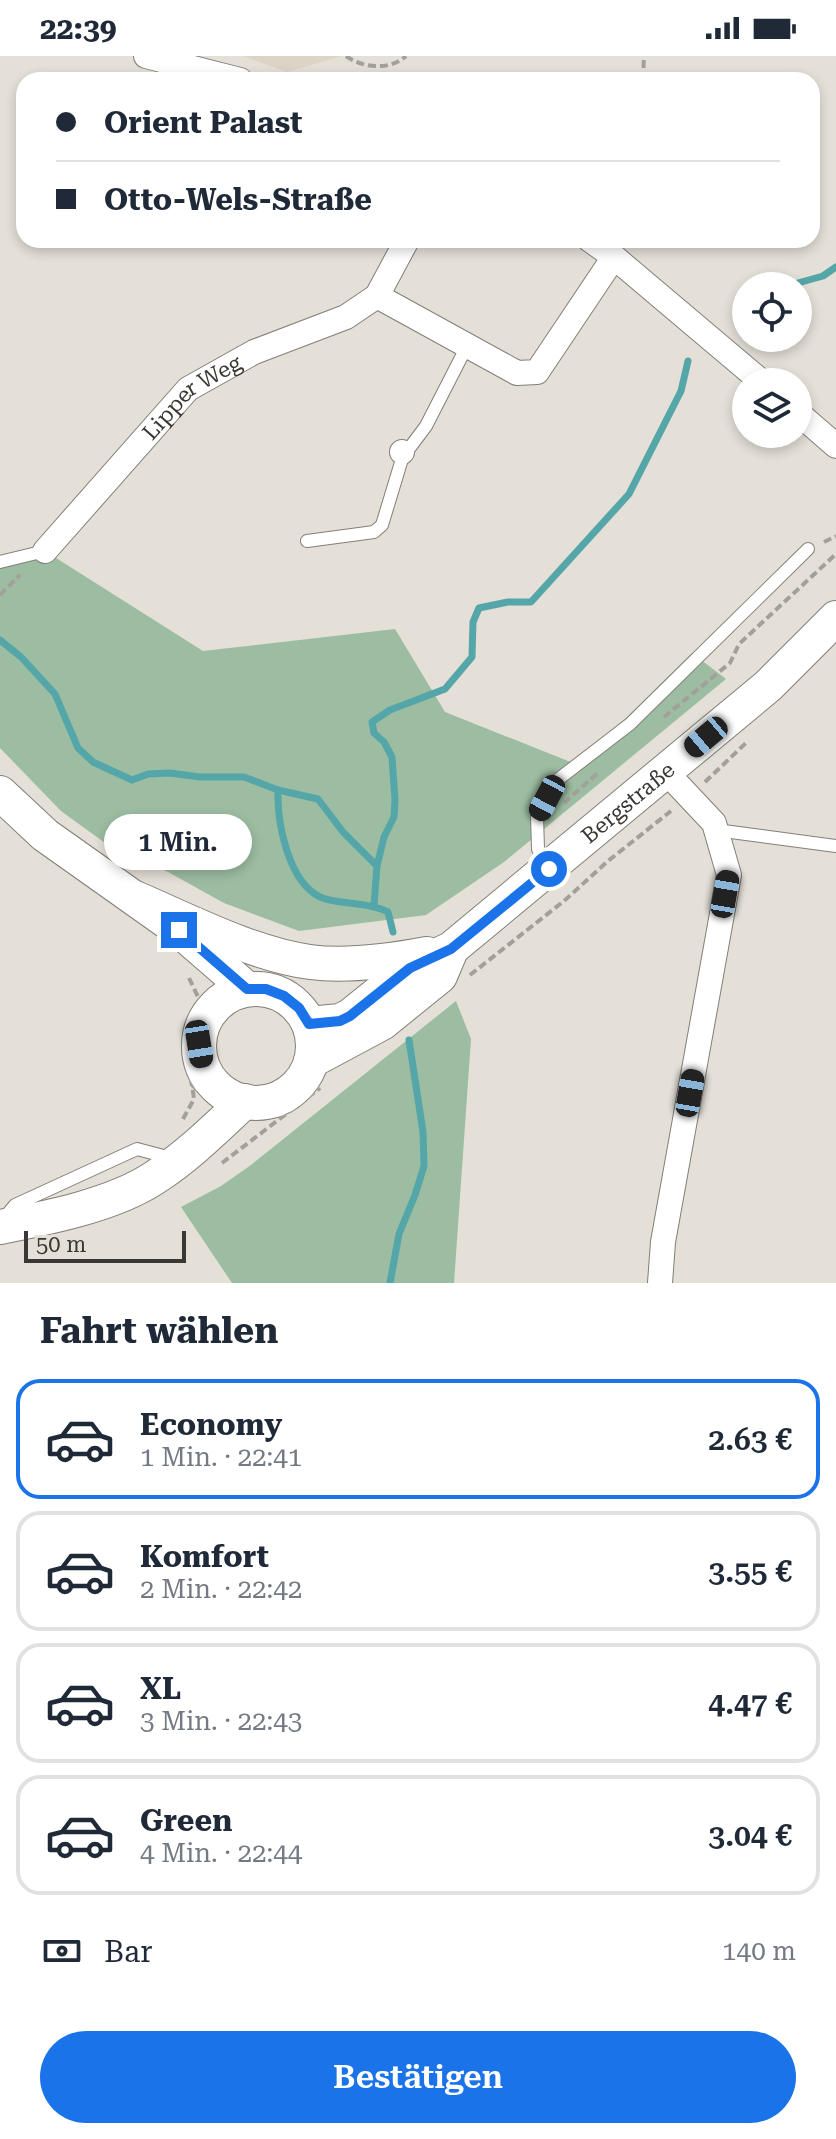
<!DOCTYPE html>
<html lang="de">
<head>
<meta charset="utf-8">
<style>
  :root { --surface:#fff; --page:#f2f2f3; --text:#1f2937; --muted:#747a83; --line:#e0e1e3; --accent:#1a73e8 }
  body { margin:0; font-family:"Roboto Serif",serif; background:var(--page); color:var(--text); height:100vh; display:flex; flex-direction:column; font-size:30px; white-space:nowrap }
  * { box-sizing:border-box; margin:0 }
  p { font-size:26px; color:var(--muted) }
  .icon { flex:none; width:44px; height:44px; fill:none; stroke:currentColor; stroke-width:2; stroke-linecap:round; stroke-linejoin:round }
  .map { position:relative; height:1227px; overflow:hidden }
  .side { display:flex; flex-direction:column; background:var(--surface); flex:1 }
  .side>* { flex:none }
  .guide { position:absolute; left:16px; top:16px; width:804px; height:176px; border-radius:24px; box-shadow:0 4px 12px #0003; display:grid; align-content:center; height:176px; padding:0 40px; background:var(--surface) }
  .buttons { position:absolute; left:732px; top:216px; display:grid; gap:16px }
  .buttons a { display:grid; place-items:center; width:80px; height:80px; border-radius:50%; background:var(--surface); box-shadow:0 4px 12px #0003; font-size:40px }
  .scale { position:absolute; left:24px; bottom:20px; width:162px; box-sizing:border-box; padding-left:8px; border:4px solid #3a3835; border-top:0; font-size:22px; line-height:28px; white-space:nowrap; color:#3a3835; -webkit-text-stroke:6px #e4dfd7; paint-order:stroke }
  .end { position:absolute; width:36px; height:36px; margin:-18px; border:10px solid #1a73e8; background:#fff; box-shadow:0 0 0 4px #fff }
  .from { border-radius:50% }
  .bubble { position:absolute; height:56px; border-radius:28px; background:var(--surface); box-shadow:0 4px 12px #0003; font-size:26px; font-weight:600; line-height:56px; text-align:center }
  .car { position:absolute; width:24px; height:48px; margin:-24px -12px; border-radius:10px; box-shadow:0 0 6px 2px #0007; background:linear-gradient(#222 24%,#8ab4d8 0 40%,#222 0 76%,#8ab4d8 0 86%,#222 0) }
  .guide b { display:flex; align-items:center; gap:28px; height:76px; font-size:30px }
  .guide b+b { border-top:2px solid var(--line) }
  .guide i { width:20px; height:20px; background:var(--text) }
  ul { padding:0; list-style:none }
  li { display:flex; align-items:center; gap:24px; height:120px; margin:0 16px 12px; padding:0 24px; border:4px solid var(--line); border-radius:24px }
  li div { flex:1 }
  li b { display:block; font-size:30px }
  li em { font-style:normal; font-weight:600 }
  li.on { border-color:var(--accent) }
  li>.icon { width:72px; height:72px; stroke-width:1.5 }
  h2 { padding:0 40px; font-size:36px; line-height:96px }
  .pay { display:flex; align-items:center; gap:20px; height:88px; padding:0 40px; font-size:30px }
  .pay p { margin-inline-start:auto }
  .primary-button { display:flex; gap:16px; margin-top:auto; padding:16px 40px }
  .primary-button a { flex:1; height:92px; border-radius:48px; background:var(--accent); color:#fff; font-size:32px; font-weight:600; line-height:92px; text-align:center }
  .status { display:flex; justify-content:space-between; align-items:center; height:56px; padding:0 40px; background:var(--surface); direction:ltr }
  .status svg { height:22px; fill:currentColor }
  .map>svg:first-child { display:block }
  .built { fill:#ddd4c5 }
  .green { fill:#9cbda2 }
  .lines { fill:none; stroke-linecap:round; stroke-linejoin:round }
  .stream { stroke:#55a6a8; stroke-width:7 }
  .service-casing { stroke:#837f77; stroke-width:14 }
  .minor-casing { stroke:#837f77; stroke-width:26 }
  .secondary-casing { stroke:#837f77; stroke-width:36 }
  .path { stroke:#a39f99; stroke-width:4; stroke-dasharray:8 4; stroke-linecap:butt }
  .service { stroke:#fff; stroke-width:12 }
  .minor { stroke:#fff; stroke-width:24 }
  .secondary { stroke:#fff; stroke-width:34 }
  .route { stroke:#1a73e8; stroke-width:10 }
  .labels { text-anchor:middle; dominant-baseline:central; stroke-width:7; stroke-linejoin:round; paint-order:stroke }
  .street-label { font-size:22px; fill:#3a3835; stroke:#e4dfd7 }
</style>
</head>
<body>
<div class="status"><b>22:39</b><svg viewBox="0 0 49 12"><path d="M0 12V9h3v3zM5 12V6h3v6zM10 12V3h3v9zM15 12V0h3v12zM26 1h20v11H26zM47 4h2v5h-2z"/></svg></div>
<div class="map">
<svg width="836" height="1227" viewBox="0 0 836 1227">
  <rect width="100%" height="100%" fill="#e4dfd7"/>
  <!-- built -->
  <path class="built" d="M243,0H342L287,16Z"/>
  <!-- green -->
  <g class="green">
    <path d="M45,495L203,595L395,573L445,656L573,707L627,661L692,597L726,623L504,806L426,859L299,875L224,847L168,816L112,792L61,755L0,692V506Z"/>
    <path d="M456,945L471,983L454,1227H232L181,1151L221,1130L251,1109Z"/>
  </g>
  <g class="lines">
    <!-- stream -->
    <g class="stream">
      <path d="M787,230L823,220L836,211"/>
      <path d="M0,584L21,601L55,638L78,692L93,706L132,724L148,718L170,717L200,721H244L278,734C277,767 288,825 320,841C337,849 366,845 388,856L393,876"/>
      <path d="M278,734L318,743L343,776L377,810L374,849"/>
      <path d="M377,810L384,781L394,761L395,744L392,701L384,686L374,677L372,666L390,654L445,633L472,601L473,566L479,552L508,546H531L629,438L681,335L688,305"/>
      <path d="M390,1227L399,1178L415,1139L424,1110L423,1076L409,984"/>
    </g>
    <!-- service casing -->
    <g class="service-casing">
      <g id="service">
        <circle cx="402" cy="396" r="6"/>
        <path d="M408,394L426,370L467,290"/>
        <path d="M307,485L374,476L382,469L402,403"/>
        <path d="M0,506L45,495"/>
        <path d="M716,774L836,790"/>
        <path d="M547,810L538,793L537,760L556,725L630,668L808,493"/>
        <path d="M5,1161L15,1149L137,1093L171,1102"/>
      </g>
    </g>
    <!-- minor casing -->
    <g class="minor-casing">
      <g id="minor">
        <path d="M146,0L240,24"/>
        <path d="M590,184L614,201L762,326"/>
        <path d="M377,240L517,317L537,316L614,201"/>
        <path d="M798,357L836,390"/>
        <path id="s1" d="M45,495L188,333L254,296L346,261L377,240L407,184"/>
        <path d="M660,1227L663,1186L729,819L714,767L666,716"/>
      </g>
    </g>
    <!-- secondary casing -->
    <g class="secondary-casing">
      <g id="secondary">
        <path d="M0,737L45,779L179,874L247,933"/>
        <path d="M135,842C189,865 252,898 310,906C348,911 390,905 427,898"/>
        <circle cx="256" cy="990" r="57"/>
        <path id="s2" d="M309,968L340,965L350,960L410,912L451,893L768,630L836,562"/>
        <path d="M311,1005L382,967L440,920L451,894"/>
        <path d="M0,1171C47,1162 113,1149 154,1122C187,1101 216,1072 245,1045"/>
      </g>
    </g>
    <!-- path -->
    <g class="path">
      <path d="M346,0C363,12 389,15 406,0"/>
      <path d="M643,24L644,0"/>
      <path d="M824,486L836,480"/>
      <path d="M0,539L20,519"/>
      <path d="M664,661L730,607L739,588L836,498"/>
      <path d="M705,726L748,685"/>
      <path d="M564,747L599,716"/>
      <path d="M470,919L564,845L608,805L671,755"/>
      <path d="M189,922L200,945"/>
      <path d="M192,1029L209,1043"/>
      <path d="M183,1063L194,1043C189,1001 170,970 210,937"/>
      <path d="M222,1107L320,1032"/>
    </g>
    <!-- service -->
    <use href="#service" class="service"/>
    <!-- minor -->
    <use href="#minor" class="minor"/>
    <!-- secondary -->
    <use href="#secondary" class="secondary"/>
  </g>
  <g class="lines">
    <!-- route -->
    <path class="route" d="M179,874L247,933H266L284,940L299,952L309,968L340,965L350,960L410,912L451,893L549,813"/>
  </g>
  <g class="labels">
    <!-- street labels -->
    <g class="street-label">
      <text stroke="none"><textPath href="#s1" startOffset="214">Lipper Weg</textPath></text>
      <text stroke="none"><textPath href="#s2" startOffset="394">Bergstraße</textPath></text>
    </g>
  </g>
</svg>
<div class="buttons">
<a><svg class="icon" aria-label="locate" viewBox="0 0 24 24"><circle cx="12" cy="12" r="6"/><path d="M12 2v4M12 18v4M2 12h4M18 12h4"/></svg></a>
<a><svg class="icon" aria-label="layers" viewBox="0 0 24 24"><path d="M12 4l9 5-9 5-9-5zM3 14l9 5 9-5"/></svg></a>
</div>
<div class="scale">50 m</div>
<i class="end from" style="left:549px;top:813px"></i>
<i class="end" style="left:179px;top:874px"></i>
<div class="bubble" style="left:104px;top:758px;width:148px">1 Min.</div>
<i class="car" style="left:706px;top:681px;rotate:230deg"></i>
<i class="car" style="left:547px;top:742px;rotate:208deg"></i>
<i class="car" style="left:725px;top:838px;rotate:10deg"></i>
<i class="car" style="left:199px;top:988px;rotate:171deg"></i>
<i class="car" style="left:690px;top:1037px;rotate:10deg"></i>
<div class="guide">
<b><i class="from"></i>Orient Palast</b>
<b><i></i>Otto-Wels-Straße</b>
</div>
</div>
<section class="side">
<h2>Fahrt wählen</h2>
<ul>
<li class="on"><svg class="icon" aria-label="car" viewBox="0 0 24 24"><path d="M5 17H2v-5l4-1 3-4h7l3 4 3 1v5h-3M9 17h6M6 11h13"/><circle cx="7" cy="17" r="2"/><circle cx="17" cy="17" r="2"/></svg><div><b>Economy</b><p>1 Min. · 22:41</p></div><em>2.63 €</em></li>
<li><svg class="icon" aria-label="car" viewBox="0 0 24 24"><path d="M5 17H2v-5l4-1 3-4h7l3 4 3 1v5h-3M9 17h6M6 11h13"/><circle cx="7" cy="17" r="2"/><circle cx="17" cy="17" r="2"/></svg><div><b>Komfort</b><p>2 Min. · 22:42</p></div><em>3.55 €</em></li>
<li><svg class="icon" aria-label="car" viewBox="0 0 24 24"><path d="M5 17H2v-5l4-1 3-4h7l3 4 3 1v5h-3M9 17h6M6 11h13"/><circle cx="7" cy="17" r="2"/><circle cx="17" cy="17" r="2"/></svg><div><b>XL</b><p>3 Min. · 22:43</p></div><em>4.47 €</em></li>
<li><svg class="icon" aria-label="car" viewBox="0 0 24 24"><path d="M5 17H2v-5l4-1 3-4h7l3 4 3 1v5h-3M9 17h6M6 11h13"/><circle cx="7" cy="17" r="2"/><circle cx="17" cy="17" r="2"/></svg><div><b>Green</b><p>4 Min. · 22:44</p></div><em>3.04 €</em></li>
</ul>
<div class="pay"><svg class="icon" aria-label="cash" viewBox="0 0 24 24"><path d="M3 7h18v10H3z"/><circle cx="12" cy="12" r="2"/></svg>Bar<p>140 m</p></div>
<div class="primary-button"><a>Bestätigen</a></div>
</section>
</body>
</html>
